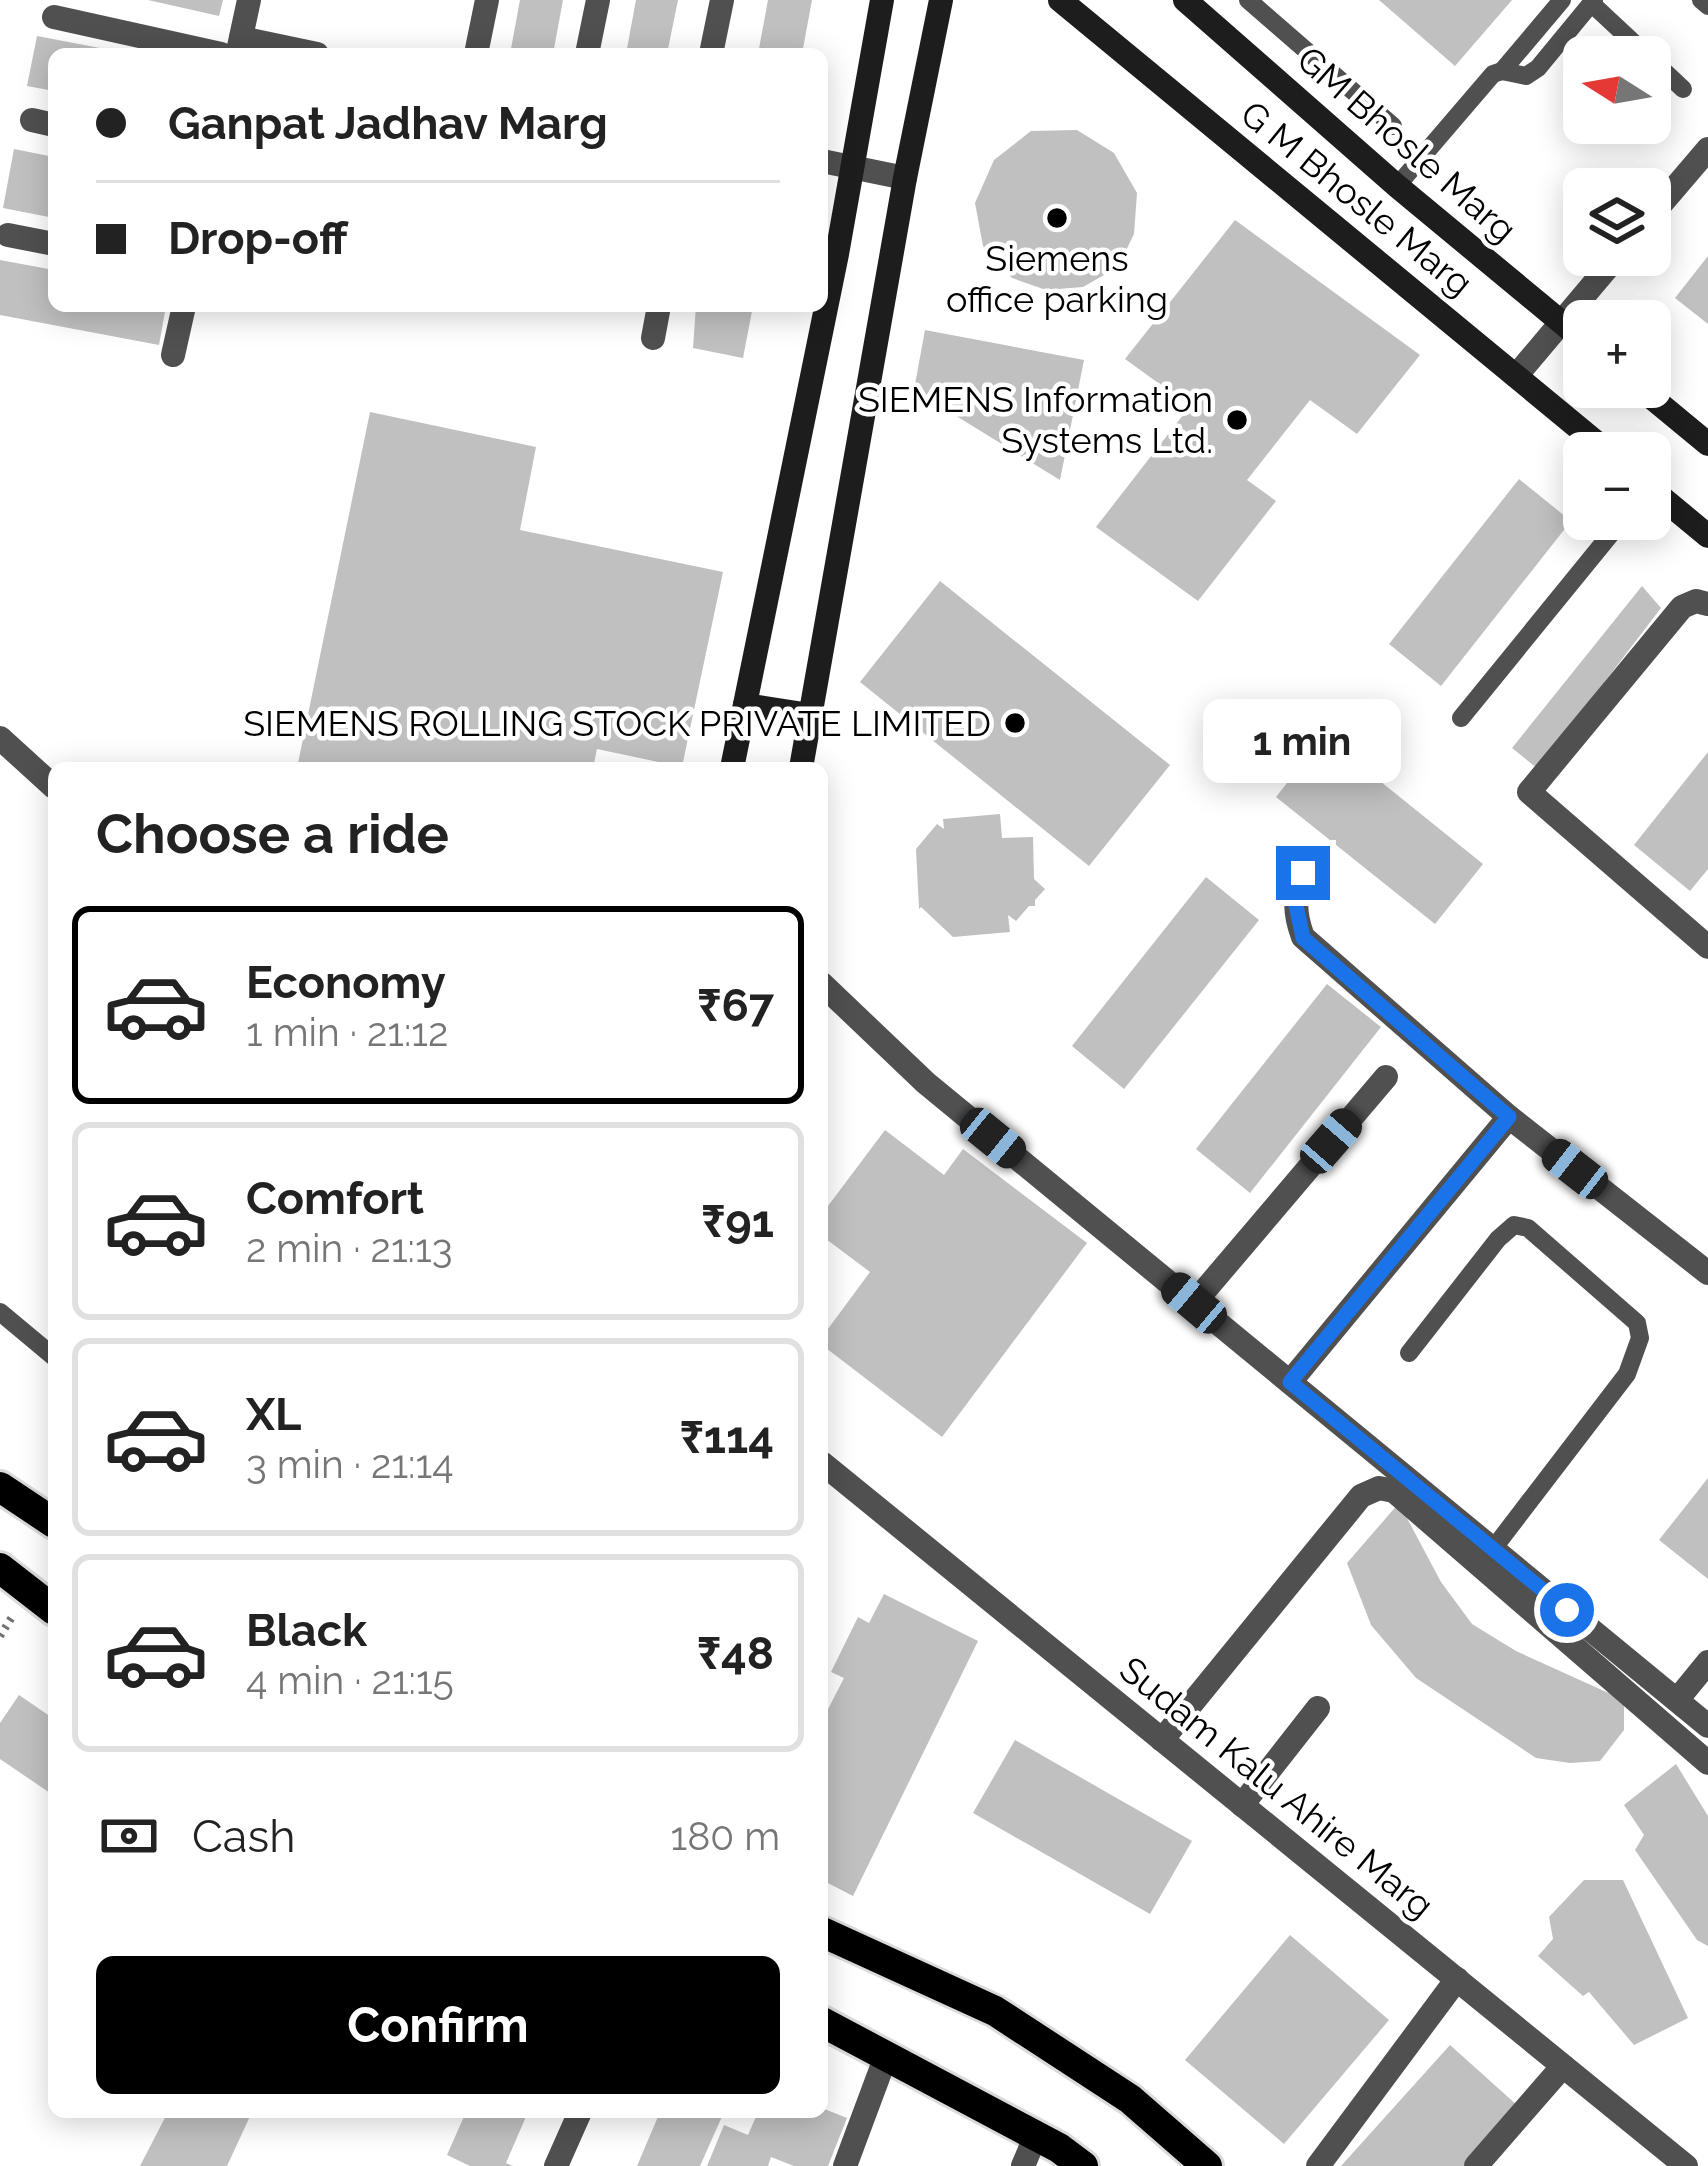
<!DOCTYPE html>
<html lang="en">
<head>
<meta charset="utf-8">
<style>
  :root { --surface:#fff; --page:#f6f6f6; --text:#222; --muted:#767676; --line:#e0e0e0; --accent:#000 }
  body { margin:0; font-family:Raleway,sans-serif; background:var(--page); color:var(--text); height:100vh; display:flex; flex-direction:column; font-size:45px; white-space:nowrap }
  * { box-sizing:border-box; margin:0 }
  p { font-size:39px; color:var(--muted) }
  .icon { flex:none; width:66px; height:66px; fill:none; stroke:currentColor; stroke-width:2; stroke-linecap:round; stroke-linejoin:round }
  .map { position:relative; flex:1; overflow:hidden }
  .drawer { position:absolute; left:48px; top:762px; width:780px; height:1356px; display:flex; flex-direction:column; background:var(--surface); border-radius:18px; box-shadow:0 6px 30px #0003 }
  .drawer>* { flex:none }
  .top-card { position:absolute; left:48px; top:48px; width:780px; height:264px; border-radius:18px; box-shadow:0 6px 30px #0003; display:grid; align-content:center; height:264px; padding:0 48px; background:var(--surface) }
  .needle { width:78px; rotate:281deg }
  .buttons { position:absolute; left:1563px; top:36px; display:grid; gap:24px }
  .buttons a { display:grid; place-items:center; width:108px; height:108px; border-radius:18px; background:var(--surface); box-shadow:0 6px 30px #0003; font-size:60px }
  .end { position:absolute; width:54px; height:54px; margin:-27px; border:15px solid #1a73e8; background:#fff; box-shadow:0 0 0 6px #fff }
  .from { border-radius:50% }
  .bubble { position:absolute; height:84px; border-radius:18px; background:var(--surface); box-shadow:0 6px 30px #0003; font-size:39px; font-weight:700; line-height:84px; text-align:center }
  .car { position:absolute; width:36px; height:72px; margin:-36px -18px; border-radius:15px; box-shadow:0 0 9px 3px #0007; background:linear-gradient(#222 24%,#8ab4d8 0 40%,#222 0 76%,#8ab4d8 0 86%,#222 0) }
  .top-card b { display:flex; align-items:center; gap:42px; height:114px; font-size:45px }
  .top-card b+b { border-top:3px solid var(--line) }
  .top-card i { width:30px; height:30px; background:var(--text) }
  ul { padding:0; list-style:none }
  li { display:flex; align-items:center; gap:36px; height:198px; margin:0 24px 18px; padding:0 24px; border:6px solid var(--line); border-radius:18px }
  li div { flex:1 }
  li b { display:block; font-size:45px }
  li em { font-style:normal; font-weight:700 }
  li.on { border-color:var(--accent) }
  li>.icon { width:108px; height:108px; stroke-width:1.5 }
  h2 { padding:0 48px; font-size:54px; line-height:144px }
  .pay { display:flex; align-items:center; gap:30px; height:132px; padding:0 48px; font-size:45px }
  .pay p { margin-inline-start:auto }
  .action { display:flex; gap:24px; margin-top:auto; padding:24px 48px }
  .action a { flex:1; height:138px; border-radius:18px; background:var(--accent); color:#fff; font-size:48px; font-weight:700; line-height:138px; text-align:center }
  .map>svg:first-child { display:block }
  .building { fill:#c0c0c0 }
  .lines { fill:none; stroke-linecap:round; stroke-linejoin:round }
  .primary-casing { stroke:#dbdbdb; stroke-width:36 }
  .path { stroke:#727272; stroke-width:8; stroke-dasharray:3 6; stroke-linecap:butt }
  .service { stroke:#505050; stroke-width:18 }
  .minor { stroke:#505050; stroke-width:24 }
  .tertiary { stroke:#505050; stroke-width:24 }
  .secondary { stroke:#1d1d1d; stroke-width:24 }
  .primary { stroke:#000; stroke-width:30 }
  .route { stroke:#1a73e8; stroke-width:15 }
  .poi-dot { fill:#000; stroke:#fff; stroke-width:4.5 }
  .labels { text-anchor:middle; dominant-baseline:central; stroke-width:9; stroke-linejoin:round; paint-order:stroke }
  .street-label { font-size:36px; fill:#000; stroke:#fff }
  .poi-label { font-size:36px; fill:#000; stroke:#fff; text-anchor:end }
</style>
</head>
<body>
<div class="map">
<svg width="1708" height="2166" viewBox="0 0 1708 2166">
  <rect width="100%" height="100%" fill="#fff"/>
  <!-- building -->
  <g class="building">
    <path d="M148,0H223L219,16Z"/>
    <path d="M520,0H563L553,54H510Z"/>
    <path d="M636,0H678L667,54H626Z"/>
    <path d="M768,0H812L802,54H758Z"/>
    <path d="M1379,0H1512L1455,66Z"/>
    <path d="M37,36L121,52L120,54H54V91L27,86Z"/>
    <path d="M1077,130L1114,153L1137,193L1134,234L1118,267L1083,287L1046,290L1012,278L983,246L975,203L994,160L1031,131Z"/>
    <path d="M14,149L54,157V218L3,208Z"/>
    <path d="M1235,220L1420,355L1357,434L1310,400L1247,480L1276,501L1198,601L1096,527L1190,406L1125,359Z"/>
    <path d="M1708,256V324L1675,298Z"/>
    <path d="M0,260L54,270V306H166L159,345L0,315Z"/>
    <path d="M696,306H753L743,358L693,348Z"/>
    <path d="M925,330L1084,360L1060,480L914,390Z"/>
    <path d="M370,412L536,447L520,530L723,572L682,767L597,749L593,768H297Z"/>
    <path d="M1519,479L1571,521L1441,686L1389,644Z"/>
    <path d="M940,581L1170,765L1089,866L860,682Z"/>
    <path d="M1642,586L1661,608L1538,769L1512,748Z"/>
    <path d="M1324,736L1483,864L1435,924L1276,797Z"/>
    <path d="M1708,752V869L1690,891L1634,845Z"/>
    <path d="M1000,814L1002,838L1033,837L1034,879L1045,889L1035,900V906H1029L1016,921L1008,915L1010,932L953,937L921,907L919,909L916,849L937,824L944,829L943,819Z"/>
    <path d="M1206,877L1259,920L1124,1089L1072,1046Z"/>
    <path d="M1327,984L1381,1027L1250,1193L1196,1149Z"/>
    <path d="M885,1130L944,1175L963,1149L1087,1243L942,1437L822,1345V1337L870,1272L822,1236V1214Z"/>
    <path d="M1708,1478V1579L1659,1540Z"/>
    <path d="M1399,1503L1441,1582L1472,1624L1516,1651L1624,1700V1730L1600,1761L1570,1763L1536,1758L1416,1678L1371,1625L1347,1563Z"/>
    <path d="M884,1594L978,1641L853,1896L822,1880V1721L844,1678L831,1672L858,1617L869,1623Z"/>
    <path d="M19,1695L54,1719V1788L50,1793L0,1759V1723Z"/>
    <path d="M1015,1740L1192,1841L1150,1914L973,1813Z"/>
    <path d="M1676,1764L1708,1816V1946L1697,1940L1635,1850L1644,1835L1624,1805Z"/>
    <path d="M1584,1880H1623L1688,2018L1634,2045L1589,1992L1583,1996L1538,1956L1553,1939L1549,1917Z"/>
    <path d="M1290,1935L1389,2020L1284,2144L1185,2060Z"/>
    <path d="M1450,2045L1518,2106L1464,2166H1341Z"/>
    <path d="M822,2108L847,2118L828,2166H794L771,2157L768,2166H707L724,2125L748,2135L758,2112H822Z"/>
    <path d="M168,2112H252L227,2166H140Z"/>
    <path d="M466,2112H528L506,2163L513,2166H470L447,2155Z"/>
    <path d="M660,2112H724L700,2166H637Z"/>
  </g>
  <g class="lines">
    <!-- primary casing -->
    <g class="primary-casing">
      <g id="primary">
        <path d="M0,1487L54,1523"/>
        <path d="M0,1568L54,1610"/>
        <path d="M822,1932L995,2011L1130,2099L1207,2166"/>
        <path d="M822,2022L1059,2148L1083,2166"/>
      </g>
    </g>
    <!-- path -->
    <path class="path" d="M0,1636L12,1617"/>
    <!-- service -->
    <g class="service">
      <path d="M1248,0L1393,126"/>
      <path d="M1701,0L1708,6"/>
      <path d="M1591,3L1649,57"/>
      <path d="M1650,58L1683,89"/>
      <path d="M1502,71L1562,0"/>
      <path d="M1397,186L1493,74L1502,71L1526,76L1538,68L1594,0"/>
      <path d="M1461,718L1623,519"/>
      <path d="M0,1312L54,1357"/>
      <path d="M1409,1353L1498,1239L1514,1225L1528,1228L1637,1323L1640,1338L1627,1374L1493,1549"/>
    </g>
    <!-- minor -->
    <g class="minor">
      <path d="M54,17L221,54"/>
      <path d="M241,38L317,54"/>
      <path d="M238,51L249,0"/>
      <path d="M476,54L487,0"/>
      <path d="M587,54L598,0"/>
      <path d="M711,54L722,0"/>
      <path d="M32,120L54,125"/>
      <path d="M822,161L905,178"/>
      <path d="M8,235L54,244"/>
      <path d="M653,338L659,306"/>
      <path d="M173,355L184,306"/>
      <path d="M1708,604L1696,601L1682,607L1529,792L1708,947"/>
      <path d="M0,738L54,787"/>
      <path d="M1303,873C1294,897 1294,913 1303,937L1509,1117"/>
      <path d="M822,984L926,1083L1708,1726"/>
      <path d="M1194,1303L1386,1077"/>
      <path d="M1290,1382L1509,1117L1708,1273"/>
      <path d="M822,1463L1686,2166"/>
      <path d="M1677,1700L1708,1662"/>
      <path d="M1162,1740L1361,1496L1379,1488L1394,1491L1708,1763"/>
      <path d="M1242,1805L1318,1708"/>
      <path d="M556,2166L580,2112"/>
      <path d="M845,2166L886,2056"/>
      <path d="M1023,2166L1036,2135"/>
      <path d="M1318,2166L1457,1979"/>
      <path d="M1476,2166L1563,2066"/>
    </g>
    <!-- tertiary -->
    <g class="tertiary">
      <path d="M1650,217L1708,149"/>
      <path d="M1516,376L1618,255"/>
    </g>
    <!-- secondary -->
    <g class="secondary">
      <path d="M1060,0L1609,453"/>
      <path d="M1185,0L1397,186L1584,341"/>
      <path d="M1639,387L1708,444"/>
      <path d="M1650,488L1708,536"/>
      <path d="M745,705L810,715"/>
      <path d="M732,768L837,254L882,0"/>
      <path d="M801,768L905,178L941,0"/>
    </g>
    <!-- primary -->
    <use href="#primary" class="primary"/>
  </g>
  <g class="lines">
    <!-- route -->
    <path class="route" d="M1303,873L1294,896L1303,938L1509,1117L1290,1382L1567,1610"/>
  </g>
  <!-- markers -->
  <g class="poi-dot">
    <circle cx="1057" cy="218" r="12"/>
    <circle cx="1237" cy="420" r="12"/>
    <circle cx="1015" cy="723" r="12"/>
  </g>
  <g class="labels">
    <!-- street labels -->
    <g class="street-label">
      <text transform="translate(1407 144) rotate(41)">GM Bhosle Marg</text>
      <text transform="translate(1357 198) rotate(39)">G M Bhosle Marg</text>
      <text transform="translate(1277 1787) rotate(39)">Sudam Kalu Ahire Marg</text>
    </g>
    <!-- poi labels -->
    <g class="poi-label">
      <text x="1057" y="258" text-anchor="middle">Siemens<tspan x="1057" dy="41">office parking</tspan></text>
      <text x="1213" y="399">SIEMENS Information<tspan x="1213" dy="41">Systems Ltd.</tspan></text>
      <text x="991" y="723">SIEMENS ROLLING STOCK PRIVATE LIMITED</text>
    </g>
  </g>
</svg>
<div class="buttons">
<a><svg class="needle" viewBox="-14 -14 28 28"><path d="M0-13l5 13h-10z" fill="#e53935"/><path d="M0 13l5-13h-10z" fill="#767676"/></svg></a>
<a><svg class="icon" aria-label="layers" viewBox="0 0 24 24"><path d="M12 4l9 5-9 5-9-5zM3 14l9 5 9-5"/></svg></a>
<a>+</a>
<a>−</a>
</div>
<i class="end from" style="left:1567px;top:1610px"></i>
<i class="end" style="left:1303px;top:873px"></i>
<div class="bubble" style="left:1203px;top:699px;width:198px">1 min</div>
<i class="car" style="left:993px;top:1138px;rotate:129deg"></i>
<i class="car" style="left:1331px;top:1141px;rotate:41deg"></i>
<i class="car" style="left:1575px;top:1169px;rotate:308deg"></i>
<i class="car" style="left:1194px;top:1303px;rotate:310deg"></i>
<div class="top-card">
<b><i class="from"></i>Ganpat Jadhav Marg</b>
<b><i></i>Drop-off</b>
</div>
<section class="drawer">
<h2>Choose a ride</h2>
<ul>
<li class="on"><svg class="icon" aria-label="car" viewBox="0 0 24 24"><path d="M5 17H2v-5l4-1 3-4h7l3 4 3 1v5h-3M9 17h6M6 11h13"/><circle cx="7" cy="17" r="2"/><circle cx="17" cy="17" r="2"/></svg><div><b>Economy</b><p>1 min · 21:12</p></div><em>₹67</em></li>
<li><svg class="icon" aria-label="car" viewBox="0 0 24 24"><path d="M5 17H2v-5l4-1 3-4h7l3 4 3 1v5h-3M9 17h6M6 11h13"/><circle cx="7" cy="17" r="2"/><circle cx="17" cy="17" r="2"/></svg><div><b>Comfort</b><p>2 min · 21:13</p></div><em>₹91</em></li>
<li><svg class="icon" aria-label="car" viewBox="0 0 24 24"><path d="M5 17H2v-5l4-1 3-4h7l3 4 3 1v5h-3M9 17h6M6 11h13"/><circle cx="7" cy="17" r="2"/><circle cx="17" cy="17" r="2"/></svg><div><b>XL</b><p>3 min · 21:14</p></div><em>₹114</em></li>
<li><svg class="icon" aria-label="car" viewBox="0 0 24 24"><path d="M5 17H2v-5l4-1 3-4h7l3 4 3 1v5h-3M9 17h6M6 11h13"/><circle cx="7" cy="17" r="2"/><circle cx="17" cy="17" r="2"/></svg><div><b>Black</b><p>4 min · 21:15</p></div><em>₹48</em></li>
</ul>
<div class="pay"><svg class="icon" aria-label="cash" viewBox="0 0 24 24"><path d="M3 7h18v10H3z"/><circle cx="12" cy="12" r="2"/></svg>Cash<p>180 m</p></div>
<div class="action"><a>Confirm</a></div>
</section>
</div>
</body>
</html>
